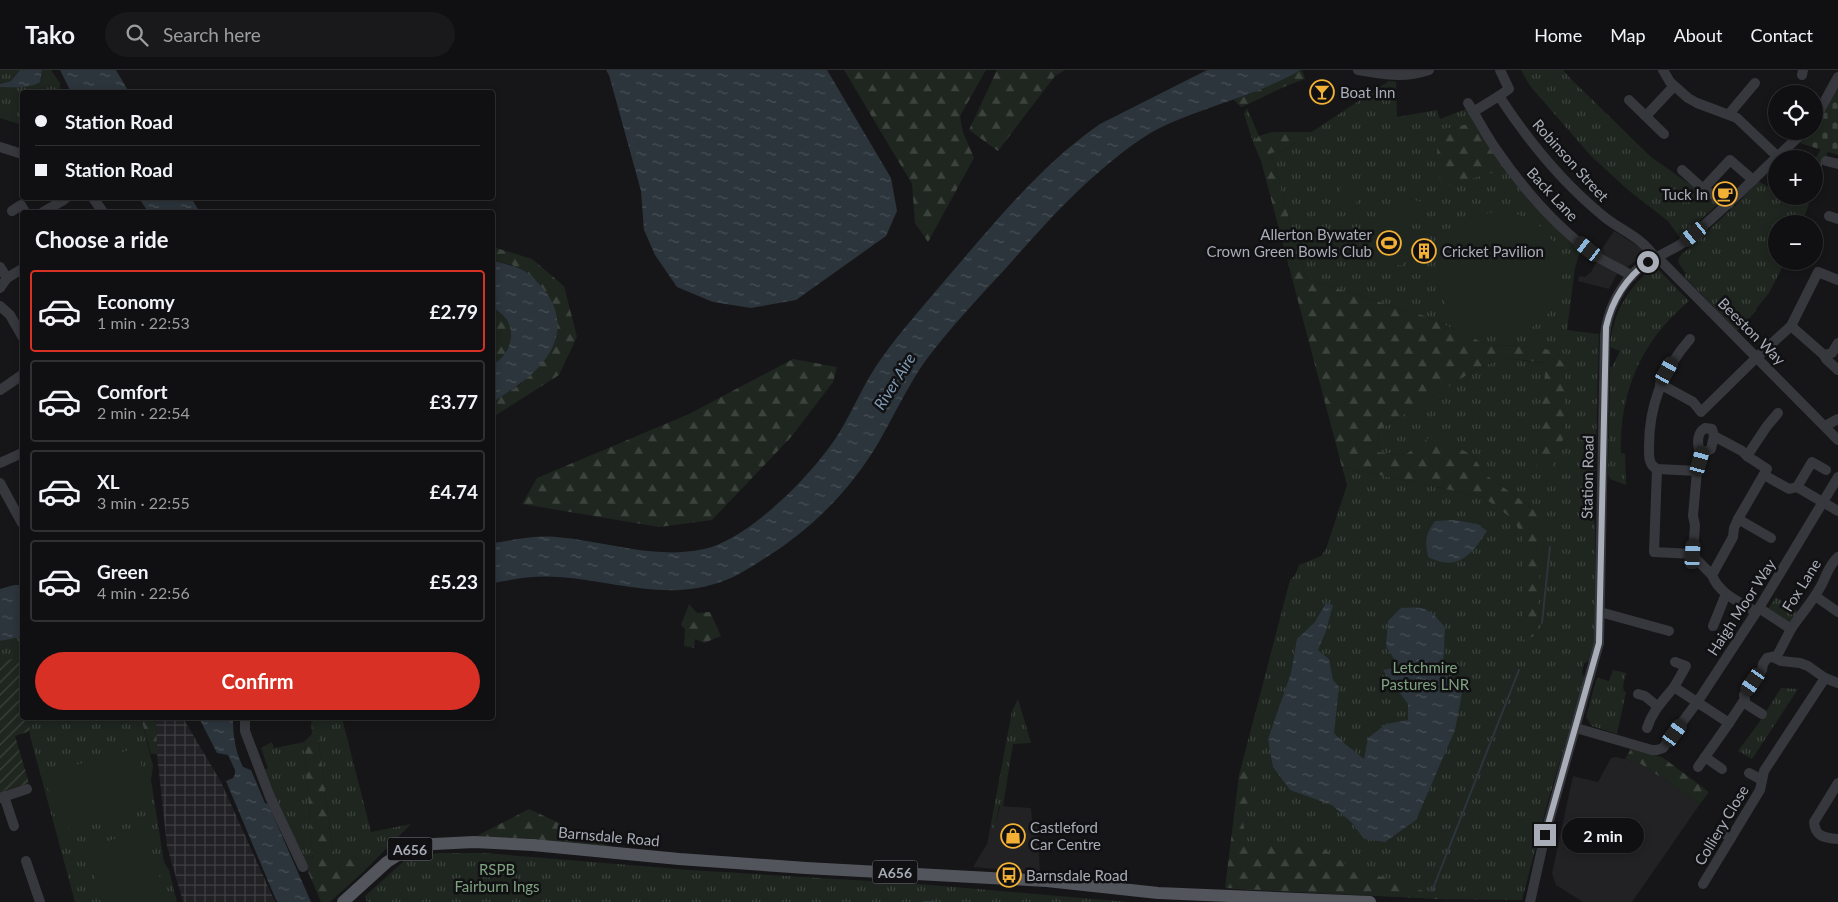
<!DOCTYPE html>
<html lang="en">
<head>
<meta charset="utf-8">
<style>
  :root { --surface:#101012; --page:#19191b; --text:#f1f3f6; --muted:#9c9d9f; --line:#303032; --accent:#d93025 }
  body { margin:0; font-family:Lato,sans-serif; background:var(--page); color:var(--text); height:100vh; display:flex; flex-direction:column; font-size:19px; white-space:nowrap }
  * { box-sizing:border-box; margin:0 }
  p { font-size:16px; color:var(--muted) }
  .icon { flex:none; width:28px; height:28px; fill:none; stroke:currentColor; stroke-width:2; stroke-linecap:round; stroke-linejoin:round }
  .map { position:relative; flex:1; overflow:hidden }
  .panel { position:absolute; left:20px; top:140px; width:475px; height:510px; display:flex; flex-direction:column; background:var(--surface); border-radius:5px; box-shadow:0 2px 8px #0003,0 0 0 1px var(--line) }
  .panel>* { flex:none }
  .guide { position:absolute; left:20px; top:20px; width:475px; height:110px; border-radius:5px; box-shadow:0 2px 8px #0003,0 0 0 1px var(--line); display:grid; align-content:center; height:110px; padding:0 15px; background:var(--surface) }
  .tools { position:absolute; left:1768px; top:15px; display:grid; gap:10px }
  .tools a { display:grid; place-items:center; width:55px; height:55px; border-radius:50%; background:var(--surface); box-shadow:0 2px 8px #0003,0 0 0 1px var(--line); font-size:25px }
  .end { position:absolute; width:22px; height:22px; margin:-11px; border:6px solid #a8adb8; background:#111; box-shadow:0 0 0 2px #111 }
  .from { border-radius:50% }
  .bubble { position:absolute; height:35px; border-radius:18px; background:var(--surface); box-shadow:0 2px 8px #0003,0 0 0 1px var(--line); font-size:16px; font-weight:700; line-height:35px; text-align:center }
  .car { position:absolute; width:15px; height:30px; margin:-15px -8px; border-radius:6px; box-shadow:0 0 4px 1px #0007; background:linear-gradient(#222 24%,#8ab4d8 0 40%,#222 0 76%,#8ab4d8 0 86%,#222 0) }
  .guide b { display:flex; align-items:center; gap:18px; height:48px; font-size:19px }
  .guide b+b { border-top:1px solid var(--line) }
  .guide i { width:12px; height:12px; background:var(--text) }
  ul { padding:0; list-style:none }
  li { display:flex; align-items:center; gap:15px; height:82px; margin:0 10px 8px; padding:0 5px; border:2px solid var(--line); border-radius:5px }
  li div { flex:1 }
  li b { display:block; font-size:19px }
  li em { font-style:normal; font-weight:700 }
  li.selected { border-color:var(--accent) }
  li>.icon { width:45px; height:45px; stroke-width:1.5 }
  h2 { padding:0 15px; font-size:22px; line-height:60px }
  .action { display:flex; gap:10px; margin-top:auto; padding:10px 15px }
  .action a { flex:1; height:58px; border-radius:30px; background:var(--accent); color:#fff; font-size:20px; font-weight:700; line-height:58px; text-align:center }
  header { display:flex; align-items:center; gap:30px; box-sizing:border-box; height:70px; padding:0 25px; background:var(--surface); border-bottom:1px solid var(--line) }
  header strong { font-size:24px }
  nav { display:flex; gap:28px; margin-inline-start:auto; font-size:18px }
  .search { width:350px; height:45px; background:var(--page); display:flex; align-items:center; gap:12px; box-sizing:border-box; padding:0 18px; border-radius:28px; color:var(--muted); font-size:19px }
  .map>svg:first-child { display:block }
  .built { fill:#222225 }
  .industrial { fill:url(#industrial-grid) }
  .grass { fill:url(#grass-tufts) }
  .forest { fill:url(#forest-firs) }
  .cemetery { fill:url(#cemetery-stones) }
  .garden { fill:url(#garden-furrows) }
  .pitch { fill:#1e261f }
  .water { fill:url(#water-ripples) }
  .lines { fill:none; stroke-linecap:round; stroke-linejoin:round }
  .stream { stroke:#2c353c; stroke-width:2 }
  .minor { stroke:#37383d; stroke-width:10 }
  .major { stroke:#53555c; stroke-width:12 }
  .route { stroke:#a8adb8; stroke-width:6 }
  .labels { text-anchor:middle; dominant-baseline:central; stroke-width:5; stroke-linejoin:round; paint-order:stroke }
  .shield { fill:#111113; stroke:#7b7e86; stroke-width:1 }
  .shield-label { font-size:14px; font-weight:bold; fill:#a8adb8 }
  .poi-label { font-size:15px; fill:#a8adb8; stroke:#111113; text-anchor:start }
  .street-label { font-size:15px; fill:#a8adb8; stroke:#111113 }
  .park-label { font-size:15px; fill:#7fa381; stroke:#111113 }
  .water-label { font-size:16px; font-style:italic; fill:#7f9bb3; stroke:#111113 }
</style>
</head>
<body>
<header>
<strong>Tako</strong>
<div class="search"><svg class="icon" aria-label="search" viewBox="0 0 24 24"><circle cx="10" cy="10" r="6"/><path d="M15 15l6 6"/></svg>Search here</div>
<nav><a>Home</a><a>Map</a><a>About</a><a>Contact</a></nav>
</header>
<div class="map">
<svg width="1838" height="832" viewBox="0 0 1838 832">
  <defs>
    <pattern id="industrial-grid" width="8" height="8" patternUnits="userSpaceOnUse" patternTransform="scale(1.25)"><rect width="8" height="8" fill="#222225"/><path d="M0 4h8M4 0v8" fill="none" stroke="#3f3f43"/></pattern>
    <pattern id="grass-tufts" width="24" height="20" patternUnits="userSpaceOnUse" patternTransform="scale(1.25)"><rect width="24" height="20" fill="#1e261f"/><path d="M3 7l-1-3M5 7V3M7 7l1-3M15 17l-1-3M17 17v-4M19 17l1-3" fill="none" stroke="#3c433d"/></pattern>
    <pattern id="forest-firs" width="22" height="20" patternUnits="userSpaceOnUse" patternTransform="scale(1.25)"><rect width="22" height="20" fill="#1e261f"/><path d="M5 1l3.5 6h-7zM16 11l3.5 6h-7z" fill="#3c433d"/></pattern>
    <pattern id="cemetery-stones" width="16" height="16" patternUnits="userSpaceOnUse" patternTransform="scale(1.25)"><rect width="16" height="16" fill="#1e261f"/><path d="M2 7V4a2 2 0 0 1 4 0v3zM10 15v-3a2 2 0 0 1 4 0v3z" fill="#3c433d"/></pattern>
    <pattern id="garden-furrows" width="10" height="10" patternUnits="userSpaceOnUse" patternTransform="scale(1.25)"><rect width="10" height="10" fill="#1e261f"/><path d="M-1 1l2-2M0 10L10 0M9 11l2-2" fill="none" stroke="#3c433d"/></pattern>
    <pattern id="water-ripples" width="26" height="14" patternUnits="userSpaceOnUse" patternTransform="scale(1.25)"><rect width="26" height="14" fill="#2c353c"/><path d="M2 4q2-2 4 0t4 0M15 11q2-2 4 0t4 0" fill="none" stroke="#485056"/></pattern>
  </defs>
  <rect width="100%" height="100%" fill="#161618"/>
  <!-- built -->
  <g class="built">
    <path d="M1614,161L1641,178L1645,183L1626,198L1600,182Z"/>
    <path d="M1598,190L1618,202L1609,219L1578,211L1579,206L1585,207L1591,202Z"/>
    <path d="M1615,687L1638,692L1700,734L1632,832H1583L1556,815L1552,803L1573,706L1598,712L1611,688Z"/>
    <path d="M1000,736L1031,738L1032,750H1037L1040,803L973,797L987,774L990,759L995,758Z"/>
  </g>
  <!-- industrial -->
  <path class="industrial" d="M156,648H183L221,712L275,832H183L167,776L157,684Z"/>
  <!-- grass -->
  <g class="grass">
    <path d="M0,0H20L11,11L0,14Z"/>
    <path d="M42,0H51L60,13V22H22V55L0,48V17H13L40,12Z"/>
    <path d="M1521,0H1563L1570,8L1651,87L1718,134L1680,168L1668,151L1628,120L1591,86L1530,16Z"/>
    <path d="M1389,11L1396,12L1397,47L1437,40L1440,49L1466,39L1506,99L1581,178L1575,198L1567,260L1599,264L1594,452L1595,453L1596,568L1589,591L1584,593L1582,603L1585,608L1548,731L1522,830L1439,829L1234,819L1231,816L1243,690L1290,510L1295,505L1299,495L1321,486L1326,479L1347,415L1342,397L1483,427L1489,431L1535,440L1486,405L1472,385H1406L1377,382L1379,360L1478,298L1505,288L1565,296L1529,275L1490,276L1428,247L1306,209L1271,83L1283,81Z"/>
    <path d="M1247,38L1259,66L1253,72L1244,44Z"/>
    <path d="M1821,79L1828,81L1818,106L1820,108L1814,120V91Z"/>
    <path d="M1758,111L1776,121V126H1786L1790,129L1792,126H1810L1806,132L1809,134L1805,145L1792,146V154H1776V191H1785L1783,196L1769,223L1756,239L1757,240L1737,261L1684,206L1686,203C1681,197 1675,192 1681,185L1735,136Z"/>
    <path d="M1655,198L1658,199L1689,231C1642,270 1619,322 1621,383L1625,384L1626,415L1610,409L1608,404L1610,297H1612L1620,281L1610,277C1612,245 1627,219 1651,199Z"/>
    <path d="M1776,527L1798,542L1791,552H1788L1767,540Z"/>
    <path d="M22,567V588L0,592V571Z"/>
    <path d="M1613,600L1626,603L1623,616L1624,621L1626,622L1617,664L1592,656L1586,647L1596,610L1598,608L1609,611Z"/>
    <path d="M1781,618L1798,619L1752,689L1738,681L1758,654Z"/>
    <path d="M1018,629L1031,673L1013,674L1003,736H999L995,758L990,759L1012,641Z"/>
    <path d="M29,648H141L153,696L151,710L164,792L169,800L177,832H75L30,666Z"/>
    <path d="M316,648H342L371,762L411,754L362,803L355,787L334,793Z"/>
    <path d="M272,672L274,678L304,672L313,789L300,783L262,701L268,698L261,678Z"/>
    <path d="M437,783H485L690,800L919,814L1129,832H367L365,826L404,791Z"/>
  </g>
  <!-- forest -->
  <g class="forest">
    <path d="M844,0H986L960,46L963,62L974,88L928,172L915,153L912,114Z"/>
    <path d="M997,0H1065L1055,6L998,81L969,60Z"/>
    <path d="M1302,0L1305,9L1286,16L1246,35L1241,37L1234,30L1258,20Z"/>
    <path d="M1475,53L1506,99L1441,117L1437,88L1438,60Z"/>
    <path d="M1272,62H1312L1283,81L1271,83L1306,209L1428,247L1490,276L1529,275L1553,281L1565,296V364L1551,400L1536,397L1546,293L1505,288L1478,298L1379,360L1377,382L1405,385L1433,365L1472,385L1486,405L1542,445L1537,565L1523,570V469L1514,450L1483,427L1342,397L1261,91L1253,72L1259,66Z"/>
    <path d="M493,177L532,189L564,216L577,267L559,305L493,347V332L522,313L513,195L493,191Z"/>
    <path d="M493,238C497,241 505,246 508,252C516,268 507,287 493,294Z"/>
    <path d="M793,289L837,297L833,312L792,366L712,450L659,457L522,434L537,408L689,344Z"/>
    <path d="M689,534L697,543L710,542L721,566L704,573L695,569L694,578L684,576L685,559L681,555Z"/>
    <path d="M141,648H156L157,684H151Z"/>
    <path d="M316,648L334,792L355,787L362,803L330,832H321L300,783L313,789L304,672L312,664L311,649Z"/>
    <path d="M1631,679L1662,687L1709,722L1700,734L1638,692L1625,689Z"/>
    <path d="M1243,690L1253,710L1243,753L1247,772L1324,779L1356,801L1404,812L1439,829L1225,818L1239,705Z"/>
    <path d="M529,739L613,778L526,768L475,767Z"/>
  </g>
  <!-- cemetery -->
  <path class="cemetery" d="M1838,17V85L1800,73C1821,54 1825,41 1838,17Z"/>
  <!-- garden -->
  <path class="garden" d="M16,588H22V648H29L30,661L15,666L29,713L0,722V592Z"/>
  <!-- pitch -->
  <g class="pitch">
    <path d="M1343,107L1361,111L1354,144L1336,140Z"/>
    <path d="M1393,125L1422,132L1417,151L1388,144Z"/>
    <circle cx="1500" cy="204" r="62"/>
    <path d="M1375,150L1412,159L1403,196L1366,187Z"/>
    <path d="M137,678L152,736L59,761L44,704Z"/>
    <path d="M146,760L167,832H102L87,777Z"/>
  </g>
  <!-- water -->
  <g class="water">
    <path d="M20,0H42L40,12C30,19 12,17 0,17V14L11,11Z"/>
    <path d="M60,0H116L129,22H71Z"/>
    <path d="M606,0H827L891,108L897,141L886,166L796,230L751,238L713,232L677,217L655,185L644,160L641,121L609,5Z"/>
    <path d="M1207,0H1301C1259,24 1211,35 1168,54C1143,65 1120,84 1100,101C1066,130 1036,164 1007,197C979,227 951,257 926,290C908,315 895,344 880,370C851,420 811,460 762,490C751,497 739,505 726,510C667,533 618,511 559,507C536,505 514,509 493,513V473C514,470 535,465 556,467C606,471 654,490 704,479C750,469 815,402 839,363C854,339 864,312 881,289C902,259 928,231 952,202C997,150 1042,94 1100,54Z"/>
    <path d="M139,128H191L200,142H148Z"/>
    <path d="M493,191C506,194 517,196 529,204C533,206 536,211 540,215C560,236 564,264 546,288C532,308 512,319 493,332V294C507,287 516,268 508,252C505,246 498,241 493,238Z"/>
    <path d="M1455,450L1477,454L1487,461C1471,485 1458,502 1428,487C1425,469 1425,466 1435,451Z"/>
    <path d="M14,515H22V567L0,571V519Z"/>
    <path d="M1326,533L1333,535L1326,561L1318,580L1329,589L1333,610L1339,617L1334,663L1345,674L1364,689L1368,668L1386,654L1408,650V634L1383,600L1399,597L1386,576L1388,551L1401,538C1427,536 1429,539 1445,557L1443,602L1463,618L1455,660L1416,750L1385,772L1364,769L1353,754L1332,735L1290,720L1273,697L1268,669L1291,603L1297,569L1315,552Z"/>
    <path d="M199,648H233C233,665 235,681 243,697L251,700L265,733L268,734L311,832H278L276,830L226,711L233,708L235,704V700L228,685L217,683Z"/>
  </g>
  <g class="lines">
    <!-- stream -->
    <g class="stream">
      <path d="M1542,553L1550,477"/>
      <path d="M1432,821L1519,600"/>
      <path d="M924,832H934"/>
    </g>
    <!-- minor -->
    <g class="minor">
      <path d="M1358,0C1385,4 1402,9 1429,0"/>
      <path d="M1500,0L1509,19L1499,26C1527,69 1562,112 1602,145C1619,160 1643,167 1655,188"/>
      <path d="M1663,0L1670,12L1688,28L1697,33L1737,48L1777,86"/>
      <path d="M1802,5L1803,0"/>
      <path d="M1629,30L1664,64"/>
      <path d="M1468,33C1478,49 1487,67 1498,82C1525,121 1559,160 1598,187C1609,194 1621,199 1632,206"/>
      <path d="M1473,42L1499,26"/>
      <path d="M1729,44L1755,13"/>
      <path d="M1646,46L1674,16"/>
      <path d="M1814,51L1838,7"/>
      <path d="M0,77L22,84"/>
      <path d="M1826,91L1838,94"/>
      <path d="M1682,100L1703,119L1729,134"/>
      <path d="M1703,119L1730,90L1753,110"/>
      <path d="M93,128L103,142"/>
      <path d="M12,141L21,135L25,142"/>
      <path d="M43,142L62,131L66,128"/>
      <path d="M1829,146L1838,149"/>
      <path d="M1657,187L1838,370"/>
      <path d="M0,197L7,208"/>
      <path d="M0,218L7,208L22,199"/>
      <path d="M0,236L10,245L22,266"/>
      <path d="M1791,256L1824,285L1826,289L1838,300"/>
      <path d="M1690,269C1663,300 1649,334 1649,376C1649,385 1648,395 1657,399L1697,401"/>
      <path d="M1824,285L1832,283L1838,273"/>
      <path d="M1660,314L1693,332L1701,342L1757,287L1791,256L1818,202L1838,210"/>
      <path d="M0,320L22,305"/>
      <path d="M1825,356L1838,349"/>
      <path d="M1705,358L1712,359L1714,366L1711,379L1705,382L1699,379C1697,371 1698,362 1705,358Z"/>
      <path d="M1714,366L1742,381L1747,386L1767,399L1738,449L1734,458L1733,467L1712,505C1719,524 1740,532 1756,542"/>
      <path d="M1747,386L1767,356L1778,343"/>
      <path d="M0,393L22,383"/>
      <path d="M1657,399L1654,482L1693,484L1697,490L1712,505"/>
      <path d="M1764,405L1789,419L1797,417L1838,441"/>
      <path d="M0,413L22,453"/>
      <path d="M1797,417L1812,392L1826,400"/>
      <path d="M1738,449L1771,468"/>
      <path d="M1693,484L1695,455L1693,446L1697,401L1702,381"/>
      <path d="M1815,526L1838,542"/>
      <path d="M1759,538L1791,559C1801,544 1814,530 1822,514C1827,504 1829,495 1838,487"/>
      <path d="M1600,542L1669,561"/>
      <path d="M1713,556L1726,524"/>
      <path d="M1773,587L1781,591L1800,593L1808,596L1825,608L1838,613"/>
      <path d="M1674,617L1729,653L1745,629L1744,625L1762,600L1763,594L1767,588L1777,586L1791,559"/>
      <path d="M1638,624L1645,626L1657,636"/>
      <path d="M1743,632L1762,644"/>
      <path d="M245,648V661L270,727L303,797"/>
      <path d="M1576,658L1652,680H1657L1663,678L1698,631L1759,538L1838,407"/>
      <path d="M1647,658C1652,641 1663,631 1674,617C1678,611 1682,603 1686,596L1675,592"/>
      <path d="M1705,687L1722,699"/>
      <path d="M1698,697L1729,653"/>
      <path d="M1749,703L1762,710"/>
      <path d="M1838,713L1814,752C1815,767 1825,768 1838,769"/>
      <path d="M4,726L14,756"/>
      <path d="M0,728L27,719"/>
      <path d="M1720,761L1731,768"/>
      <path d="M26,791L40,832"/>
      <path d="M1703,814L1760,720L1764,701L1825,608"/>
      <path d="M1530,832L1545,765L1599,573L1605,266C1607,243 1617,222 1632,205C1647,188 1670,183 1687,170C1728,136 1765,97 1805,61"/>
    </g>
    <!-- major -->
    <path class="major" d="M343,832L387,792L403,782L422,775L434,774L474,772L533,775L679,789L806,798L1047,811L1158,823L1370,832"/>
  </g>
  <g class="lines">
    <!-- route -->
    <path class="route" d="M1545,765L1599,573L1606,257C1612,230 1626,208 1648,192"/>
  </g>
  <!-- icons -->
  <defs>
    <g id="bar-ring" transform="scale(1.25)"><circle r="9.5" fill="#111113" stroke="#f2b134" stroke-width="1.5"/><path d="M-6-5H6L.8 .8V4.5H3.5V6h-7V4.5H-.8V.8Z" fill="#f2b134"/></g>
    <g id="cafe-ring" transform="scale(1.25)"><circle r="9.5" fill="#111113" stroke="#f2b134" stroke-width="1.5"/><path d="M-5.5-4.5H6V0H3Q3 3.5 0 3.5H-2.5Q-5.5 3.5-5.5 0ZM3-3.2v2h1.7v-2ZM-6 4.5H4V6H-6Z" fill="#f2b134"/></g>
    <g id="stadium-ring" transform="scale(1.25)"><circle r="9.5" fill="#111113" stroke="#f2b134" stroke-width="1.5"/><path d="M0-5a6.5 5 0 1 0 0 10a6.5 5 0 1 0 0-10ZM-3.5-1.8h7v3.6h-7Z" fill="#f2b134"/></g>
    <g id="building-ring" transform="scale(1.25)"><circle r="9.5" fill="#111113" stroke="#f2b134" stroke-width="1.5"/><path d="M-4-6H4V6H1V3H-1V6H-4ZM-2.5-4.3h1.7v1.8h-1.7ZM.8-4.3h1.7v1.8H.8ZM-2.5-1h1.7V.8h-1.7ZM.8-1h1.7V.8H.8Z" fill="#f2b134"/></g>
    <g id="shop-ring" transform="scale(1.25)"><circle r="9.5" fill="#111113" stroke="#f2b134" stroke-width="1.5"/><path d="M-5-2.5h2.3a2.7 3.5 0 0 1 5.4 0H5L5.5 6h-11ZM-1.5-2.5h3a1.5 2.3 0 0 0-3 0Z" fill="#f2b134"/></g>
    <g id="bus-ring" transform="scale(1.25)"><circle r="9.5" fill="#111113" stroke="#f2b134" stroke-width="1.5"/><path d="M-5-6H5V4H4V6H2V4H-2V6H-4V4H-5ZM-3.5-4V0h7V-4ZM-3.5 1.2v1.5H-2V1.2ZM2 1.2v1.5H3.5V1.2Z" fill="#f2b134"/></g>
  </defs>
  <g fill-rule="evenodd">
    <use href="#bar-ring" x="1322" y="22"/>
    <use href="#cafe-ring" x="1725" y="124"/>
    <use href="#stadium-ring" x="1389" y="173"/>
    <use href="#building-ring" x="1424" y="181"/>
    <use href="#shop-ring" x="1013" y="766"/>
    <use href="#bus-ring" x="1009" y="805"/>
  </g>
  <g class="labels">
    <!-- shield labels -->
    <g class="shield">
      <rect x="387.5" y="767.5" width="45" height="23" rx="4"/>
      <rect x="872.5" y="790.5" width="45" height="23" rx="4"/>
    </g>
    <g class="shield-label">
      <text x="410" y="779">A656</text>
      <text x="895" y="802">A656</text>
    </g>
    <!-- poi labels -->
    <g class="poi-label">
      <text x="1340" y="22">Boat Inn</text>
      <text x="1708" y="124" text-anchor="end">Tuck In</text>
      <text x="1372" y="164" text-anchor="end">Allerton Bywater<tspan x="1372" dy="17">Crown Green Bowls Club</tspan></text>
      <text x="1442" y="181">Cricket Pavilion</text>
      <text x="1030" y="757">Castleford<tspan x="1030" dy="17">Car Centre</tspan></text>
      <text x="1026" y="805">Barnsdale Road</text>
    </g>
    <!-- street labels -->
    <g class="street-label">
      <text transform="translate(1571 90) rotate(48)">Robinson Street</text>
      <text transform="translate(1553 124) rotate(47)">Back Lane</text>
      <text transform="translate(1752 261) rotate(45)">Beeston Way</text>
      <text transform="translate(1587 407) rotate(-89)">Station Road</text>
      <text transform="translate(1801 515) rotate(-58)">Fox Lane</text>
      <text transform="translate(1741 537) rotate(-57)">Haigh Moor Way</text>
      <text transform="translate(1721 755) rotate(-59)">Colliery Close</text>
      <text transform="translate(609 766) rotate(5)">Barnsdale Road</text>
    </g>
    <!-- park labels -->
    <g class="park-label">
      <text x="1425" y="597">Letchmire<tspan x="1425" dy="17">Pastures LNR</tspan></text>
      <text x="497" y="799">RSPB<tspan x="497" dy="17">Fairburn Ings</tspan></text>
    </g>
    <!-- water labels -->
    <g class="water-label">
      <text transform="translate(894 311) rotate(-58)">River Aire</text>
    </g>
  </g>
</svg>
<div class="tools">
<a><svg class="icon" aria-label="locate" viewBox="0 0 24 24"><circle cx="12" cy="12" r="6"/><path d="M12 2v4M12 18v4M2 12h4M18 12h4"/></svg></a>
<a>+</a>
<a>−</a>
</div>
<i class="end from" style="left:1648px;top:192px"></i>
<i class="end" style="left:1545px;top:765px"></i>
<div class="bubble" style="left:1562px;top:748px;width:82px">2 min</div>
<i class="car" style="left:1694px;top:164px;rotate:231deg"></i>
<i class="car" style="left:1588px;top:179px;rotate:308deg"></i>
<i class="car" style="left:1667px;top:301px;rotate:29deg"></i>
<i class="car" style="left:1700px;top:391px;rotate:15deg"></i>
<i class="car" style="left:1693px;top:484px;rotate:3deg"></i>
<i class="car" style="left:1753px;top:612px;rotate:215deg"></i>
<i class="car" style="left:1675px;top:663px;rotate:36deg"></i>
<div class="guide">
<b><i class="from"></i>Station Road</b>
<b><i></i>Station Road</b>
</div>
<section class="panel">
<h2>Choose a ride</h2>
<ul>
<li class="selected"><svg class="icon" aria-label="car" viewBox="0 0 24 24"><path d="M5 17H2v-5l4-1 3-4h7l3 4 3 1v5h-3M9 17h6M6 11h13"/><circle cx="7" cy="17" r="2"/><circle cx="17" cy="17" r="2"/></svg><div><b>Economy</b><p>1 min · 22:53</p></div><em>£2.79</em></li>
<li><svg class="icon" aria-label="car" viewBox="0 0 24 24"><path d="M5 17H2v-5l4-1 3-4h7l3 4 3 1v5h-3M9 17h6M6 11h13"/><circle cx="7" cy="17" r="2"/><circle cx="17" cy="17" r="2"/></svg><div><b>Comfort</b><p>2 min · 22:54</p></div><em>£3.77</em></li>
<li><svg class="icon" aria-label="car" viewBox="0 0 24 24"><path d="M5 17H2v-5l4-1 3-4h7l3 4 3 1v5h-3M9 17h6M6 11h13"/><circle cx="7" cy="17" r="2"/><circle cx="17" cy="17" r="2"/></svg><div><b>XL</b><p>3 min · 22:55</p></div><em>£4.74</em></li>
<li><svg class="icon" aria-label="car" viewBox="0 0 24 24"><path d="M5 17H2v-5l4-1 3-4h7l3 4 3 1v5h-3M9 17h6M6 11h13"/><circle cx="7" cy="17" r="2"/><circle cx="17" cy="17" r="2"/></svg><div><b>Green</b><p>4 min · 22:56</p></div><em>£5.23</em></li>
</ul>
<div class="action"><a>Confirm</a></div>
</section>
</div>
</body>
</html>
